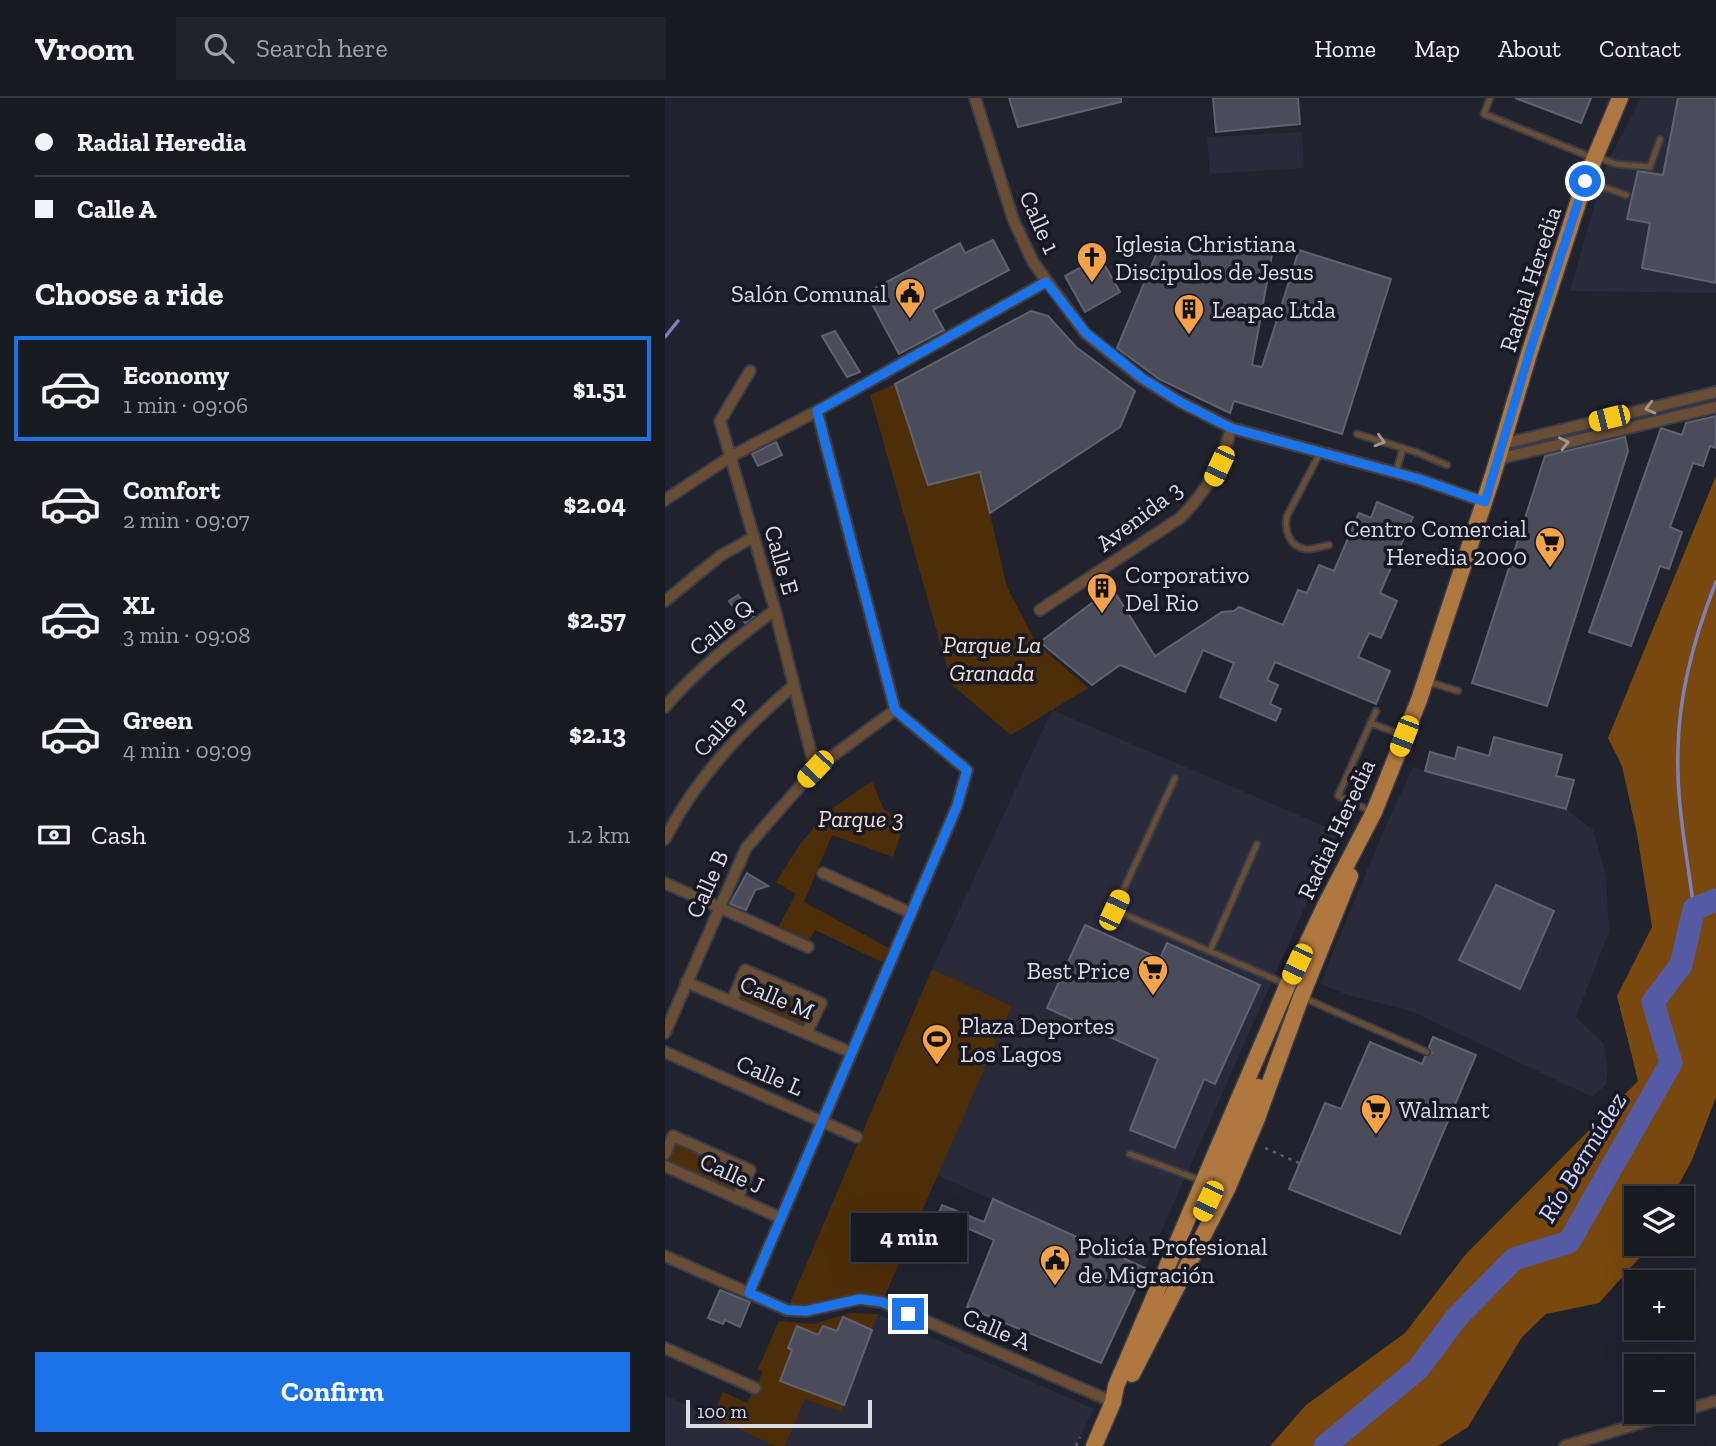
<!DOCTYPE html>
<html lang="en">
<head>
<meta charset="utf-8">
<style>
  :root { --surface:#181a22; --page:#21232a; --text:#f1f3f6; --muted:#9fa1a5; --line:#363840; --accent:#1a73e8 }
  body { margin:0; font-family:"Zilla Slab",serif; background:var(--page); color:var(--text); height:100vh; display:flex; flex-direction:column; font-size:26px; white-space:nowrap }
  * { box-sizing:border-box; margin:0 }
  p { font-size:23px; color:var(--muted) }
  .icon { flex:none; width:38px; height:38px; fill:none; stroke:currentColor; stroke-width:2; stroke-linecap:round; stroke-linejoin:round }
  .map { position:relative; flex:1; overflow:hidden }
  .drawer { display:flex; flex-direction:column; background:var(--surface); width:665px }
  .drawer>* { flex:none }
  .hud { display:grid; align-content:center; height:154px; padding:0 35px; background:var(--surface) }
  .controls { position:absolute; left:959px; top:1088px; display:grid; gap:14px }
  .controls a { display:grid; place-items:center; width:70px; height:70px; border-radius:0px; background:var(--surface); box-shadow:0 7px 28px #0002,0 0 0 2px var(--line); font-size:35px }
  .scale { position:absolute; left:21px; bottom:18px; width:186px; box-sizing:border-box; padding-left:7px; border:4px solid #dbdde5; border-top:0; font-size:19px; line-height:24px; white-space:nowrap; color:#dbdde5; -webkit-text-stroke:5px #171824; paint-order:stroke }
  .end { position:absolute; width:32px; height:32px; margin:-16px; border:9px solid #1a73e8; background:#fff; box-shadow:0 0 0 4px #fff }
  .from { border-radius:50% }
  .bubble { position:absolute; height:49px; border-radius:0px; background:var(--surface); box-shadow:0 7px 28px #0002,0 0 0 2px var(--line); font-size:23px; font-weight:700; line-height:49px; text-align:center }
  .car { position:absolute; width:21px; height:42px; margin:-21px -10px; border-radius:9px; box-shadow:0 0 5px 2px #0007; background:linear-gradient(#f5c518 24%,#345 0 40%,#f5c518 0 76%,#345 0 86%,#f5c518 0) }
  .hud b { display:flex; align-items:center; gap:24px; height:66px; font-size:26px }
  .hud b+b { border-top:2px solid var(--line) }
  .hud i { width:18px; height:18px; background:var(--text) }
  ul { padding:0; list-style:none }
  li { display:flex; align-items:center; gap:21px; height:105px; margin:0 14px 10px; padding:0 21px; border:4px solid transparent; border-radius:0px }
  li div { flex:1 }
  li b { display:block; font-size:26px }
  li em { font-style:normal; font-weight:700 }
  li.on { border-color:var(--accent) }
  li>.icon { width:63px; height:63px; stroke-width:1.5 }
  h2 { padding:0 35px; font-size:32px; line-height:84px }
  .pay { display:flex; align-items:center; gap:18px; height:77px; padding:0 35px; font-size:26px }
  .pay p { margin-inline-start:auto }
  .button { display:flex; gap:14px; margin-top:auto; padding:14px 35px }
  .button a { flex:1; height:80px; border-radius:0px; background:var(--accent); color:#fff; font-size:28px; font-weight:700; line-height:80px; text-align:center }
  header { display:flex; align-items:center; gap:42px; box-sizing:border-box; height:98px; padding:0 35px; background:var(--surface); border-bottom:2px solid var(--line) }
  header strong { font-size:33px }
  nav { display:flex; gap:38px; margin-inline-start:auto; font-size:24px }
  .search { width:490px; height:63px; background:var(--page); display:flex; align-items:center; gap:18px; box-sizing:border-box; padding:0 24px; border-radius:0px; color:var(--muted); font-size:26px }
  main { display:flex; flex:1; min-height:0 }
  .map>svg:first-child { display:block }
  .built { fill:#292b3b }
  .green { fill:#4e2e09; fill-rule:evenodd }
  .forest { fill:#79480e }
  .lines { fill:none; stroke-linecap:round; stroke-linejoin:round }
  .stream { stroke:#7d81b8; stroke-width:3.5 }
  .river { stroke:#555aa5; stroke-width:23 }
  .building { fill:#4a4c5a; stroke:#606270; stroke-width:2 }
  .lane-casing { stroke:#3a3c48; stroke-width:9 }
  .street-casing { stroke:#3a3c48; stroke-width:14 }
  .primary-casing { stroke:#3a3c48; stroke-width:19 }
  .path { stroke:#595b66; stroke-width:2.5; stroke-dasharray:3.5 5; stroke-linecap:butt }
  .lane { stroke:#694e35; stroke-width:5 }
  .street { stroke:#694e35; stroke-width:10 }
  .primary { stroke:#af7840; stroke-width:16 }
  .oneway { stroke:#a2968d }
  .route { stroke:#1a73e8; stroke-width:9 }
  .labels { text-anchor:middle; dominant-baseline:central; stroke-width:7; stroke-linejoin:round; paint-order:stroke }
  .street-label { font-size:24px; fill:#dbdde5; stroke:#171824 }
  .poi-label { font-size:24px; fill:#dbdde5; stroke:#171824; text-anchor:start }
  .park-label { font-size:24px; font-style:italic; fill:#f2e0d0; stroke:#171824 }
  .water-label { font-size:26px; font-style:italic; fill:#ced4ff; stroke:#171824 }
</style>
</head>
<body>
<header>
<strong>Vroom</strong>
<div class="search"><svg class="icon" aria-label="search" viewBox="0 0 24 24"><circle cx="10" cy="10" r="6"/><path d="M15 15l6 6"/></svg>Search here</div>
<nav><a>Home</a><a>Map</a><a>About</a><a>Contact</a></nav>
</header>
<main>
<section class="drawer">
<div class="hud">
<b><i class="from"></i>Radial Heredia</b>
<b><i></i>Calle A</b>
</div>
<h2>Choose a ride</h2>
<ul>
<li class="on"><svg class="icon" aria-label="car" viewBox="0 0 24 24"><path d="M5 17H2v-5l4-1 3-4h7l3 4 3 1v5h-3M9 17h6M6 11h13"/><circle cx="7" cy="17" r="2"/><circle cx="17" cy="17" r="2"/></svg><div><b>Economy</b><p>1 min · 09:06</p></div><em>$1.51</em></li>
<li><svg class="icon" aria-label="car" viewBox="0 0 24 24"><path d="M5 17H2v-5l4-1 3-4h7l3 4 3 1v5h-3M9 17h6M6 11h13"/><circle cx="7" cy="17" r="2"/><circle cx="17" cy="17" r="2"/></svg><div><b>Comfort</b><p>2 min · 09:07</p></div><em>$2.04</em></li>
<li><svg class="icon" aria-label="car" viewBox="0 0 24 24"><path d="M5 17H2v-5l4-1 3-4h7l3 4 3 1v5h-3M9 17h6M6 11h13"/><circle cx="7" cy="17" r="2"/><circle cx="17" cy="17" r="2"/></svg><div><b>XL</b><p>3 min · 09:08</p></div><em>$2.57</em></li>
<li><svg class="icon" aria-label="car" viewBox="0 0 24 24"><path d="M5 17H2v-5l4-1 3-4h7l3 4 3 1v5h-3M9 17h6M6 11h13"/><circle cx="7" cy="17" r="2"/><circle cx="17" cy="17" r="2"/></svg><div><b>Green</b><p>4 min · 09:09</p></div><em>$2.13</em></li>
</ul>
<div class="pay"><svg class="icon" aria-label="cash" viewBox="0 0 24 24"><path d="M3 7h18v10H3z"/><circle cx="12" cy="12" r="2"/></svg>Cash<p>1.2 km</p></div>
<div class="button"><a>Confirm</a></div>
</section>
<div class="map">
<svg width="1051" height="1348" viewBox="0 0 1051 1348">
  <rect width="100%" height="100%" fill="#20222e"/>
  <!-- built -->
  <g class="built">
    <path d="M976,0H1051V195L905,193L941,67Z"/>
    <path d="M637,34L639,70L545,76L542,39Z"/>
    <path d="M387,612L673,734L480,1170L272,1077L347,908L267,871Z"/>
    <path d="M748,669L901,711L928,732L941,778L944,834L911,919L939,946L943,972L941,987L927,999L746,913L683,897L655,886L718,734Z"/>
    <path d="M213,1216L429,1311L410,1348H120L140,1300L176,1314Z"/>
    <path d="M0,1297L47,1319L110,1348H0Z"/>
  </g>
  <!-- green -->
  <g class="green">
    <path d="M230,286L296,378L315,374L342,489L371,545L423,590L346,637L287,587L205,297Z"/>
    <path d="M207,683L219,712L240,723L228,759L167,737L139,804L224,850L217,864L150,832L144,842L114,828L131,796L111,784L136,745L161,715Z"/>
    <path d="M267,871L347,908L217,1204L122,1212Z"/>
    <path d="M81,875L150,907L140,933L67,903Z"/>
    <path d="M12,1043L78,1073L69,1092L3,1063Z"/>
    <path d="M185,1215L213,1216L207,1232L178,1220L172,1233L158,1228L146,1255L179,1307L176,1314L140,1301L120,1348H110L47,1319L58,1294L82,1305L98,1274L93,1271L114,1223L149,1226ZM132,1229L145,1234L142,1269L133,1290L115,1282L127,1252L123,1250Z"/>
  </g>
  <!-- forest -->
  <path class="forest" d="M1051,378V999L1027,1062L1006,1101H971V1146H982L977,1157L934,1205L881,1216L857,1239L803,1329L773,1348H605L641,1307L740,1235L801,1156L973,983L952,898L987,829L972,736L957,668L943,640Z"/>
  <g class="lines">
    <!-- stream -->
    <g class="stream">
      <path d="M0,239L13,223"/>
      <path d="M1029,811C1022,758 1011,704 1013,651C1014,593 1030,537 1051,484"/>
    </g>
    <!-- river -->
    <path class="river" d="M660,1348L753,1271L792,1219L849,1161L904,1144L1006,965L988,904L1016,867L1029,811L1051,802"/>
  </g>
  <!-- building -->
  <g class="building">
    <path d="M344,0H456V4L353,29Z"/>
    <path d="M548,0H633L635,26L551,34Z"/>
    <path d="M850,0H926L916,25Z"/>
    <path d="M1013,0H1051V185L977,170L985,125L962,121L973,73L998,77Z"/>
    <path d="M328,142L344,172L268,212L279,232L234,256L201,195L295,145L300,155Z"/>
    <path d="M493,152L607,156L587,267L597,269L634,152L726,181L677,336L569,303L565,315L494,281L452,250Z"/>
    <path d="M435,159L455,194L420,214L400,178Z"/>
    <path d="M366,213L383,218L411,249L470,293L455,329L325,415L315,374L263,387L230,286Z"/>
    <path d="M170,233L195,274L182,279L157,238Z"/>
    <path d="M1051,318V350L1045,348L1038,368L1028,365L1005,429L1017,434L1004,471L995,468L966,548L924,534L996,330L1017,337L1021,325Z"/>
    <path d="M960,339L963,353L882,608L807,585L880,358Z"/>
    <path d="M111,344L117,357L93,368L87,356Z"/>
    <path d="M712,404L748,419L715,495L732,503L716,540L704,535L693,559L725,573L711,606L610,564L602,582L613,587L605,606L616,611L611,623L555,599L569,565L538,552L520,594L455,567L427,587L375,544L447,490L490,558L557,514L569,513L574,509L618,527L633,492L642,495L654,467L669,473L694,415L706,420Z"/>
    <path d="M73,497L89,518L80,525L64,503Z"/>
    <path d="M829,639L897,657L891,678L909,682L901,711L760,673L765,654L790,661L793,649L824,658Z"/>
    <path d="M82,775L103,788L90,792L81,812L65,806Z"/>
    <path d="M831,787L889,813L855,891L794,862Z"/>
    <path d="M420,827L495,861L502,845L595,887L550,986L539,981L510,1050L465,1032L493,961L382,910Z"/>
    <path d="M768,939L811,957L735,1136L624,1091L660,1005L676,1011L705,944L757,966L760,959L767,955L764,949Z"/>
    <path d="M328,1101L480,1170L436,1265L302,1209L329,1142L273,1117L277,1107L319,1124Z"/>
    <path d="M55,1192L85,1204L75,1229L60,1222L58,1226L43,1220Z"/>
    <path d="M178,1219L207,1232L179,1307L115,1283L127,1252L123,1250L132,1228L153,1237L158,1228L172,1233Z"/>
  </g>
  <g class="lines">
    <!-- lane casing -->
    <g class="lane-casing">
      <g id="lane">
        <path d="M825,0L819,16L926,59"/>
        <path d="M932,59L951,66L985,69L995,41"/>
        <path d="M921,83L961,97"/>
        <path d="M692,336L751,354L782,367"/>
        <path d="M655,355L622,418C619,432 624,448 640,451C647,452 657,448 664,447"/>
        <path d="M731,374L738,350"/>
        <path d="M764,584L793,593"/>
        <path d="M705,625L738,637"/>
        <path d="M510,680L449,812L621,886"/>
        <path d="M706,713L673,698L711,613"/>
        <path d="M545,853L592,746"/>
        <path d="M639,900L762,954"/>
        <path d="M465,1056L535,1082"/>
      </g>
    </g>
    <!-- street casing -->
    <g class="street-casing">
      <g id="street">
        <path d="M310,0L348,121L368,164L420,235L476,280L515,304L566,330L754,381L820,404"/>
        <path d="M85,273L55,323L110,512L150,671"/>
        <path d="M838,346L1051,294"/>
        <path d="M833,361L1051,309"/>
        <path d="M0,402L65,359L152,313L381,184"/>
        <path d="M0,503L55,458L89,439"/>
        <path d="M375,512L515,420C541,394 557,367 566,330"/>
        <path d="M0,609C32,571 70,542 110,512"/>
        <path d="M0,741C31,680 77,632 128,588"/>
        <path d="M158,775L246,815"/>
        <path d="M0,785L143,849"/>
        <path d="M21,884L185,954"/>
        <path d="M67,903L80,872L156,905L142,934"/>
        <path d="M0,935L81,750L150,671L230,612"/>
        <path d="M0,954L192,1039"/>
        <path d="M0,1056L8,1038L85,1072L72,1101"/>
        <path d="M0,1068L116,1120"/>
        <path d="M0,1158L122,1212L141,1213L195,1201L217,1204L448,1304"/>
        <path d="M84,1195L292,708L302,672L230,612L152,313"/>
        <path d="M0,1250L90,1290"/>
        <path d="M1017,1313L1051,1303"/>
        <path d="M900,1348L1012,1314"/>
      </g>
    </g>
    <!-- primary casing -->
    <g class="primary-casing">
      <g id="primary">
        <path d="M561,1089H563L557,1081L558,1069L593,989"/>
        <path d="M467,1276L563,1089L591,1023L635,902L685,778"/>
        <path d="M429,1348L448,1304L451,1288L623,886L661,806L709,714L754,602L827,380L864,256L920,83L955,0"/>
      </g>
    </g>
    <!-- path -->
    <g class="path">
      <path d="M600,1050L634,1065"/>
      <path d="M411,1348L415,1339"/>
    </g>
    <!-- lane -->
    <use href="#lane" class="lane"/>
    <!-- street -->
    <use href="#street" class="street"/>
    <!-- primary -->
    <use href="#primary" class="primary"/>
  </g>
  <!-- one-way arrows -->
  <defs><path id="oneway-chevron" d="M-2-3.5L2.5 0L-2 3.5" fill="none" stroke-width="1.6" stroke-linecap="round" stroke-linejoin="round" transform="scale(1.75)"/></defs>
  <g class="oneway">
    <use href="#oneway-chevron" transform="translate(985 310) rotate(166)"/>
    <use href="#oneway-chevron" transform="translate(715 343) rotate(17)"/>
    <use href="#oneway-chevron" transform="translate(899 345) rotate(-13)"/>
  </g>
  <g class="lines">
    <!-- route -->
    <path class="route" d="M243,1216L217,1204L195,1201L141,1213L122,1212L84,1195L292,708L302,672L230,612L152,313L381,184L421,235L477,280L515,304L566,330L754,381L820,404L864,256L920,83"/>
  </g>
  <!-- icons -->
  <defs>
    <g id="church-pin" transform="scale(1.575)"><path d="M0 17L-7.5 6A9.5 9.5 0 1 1 7.5 6Z" fill="#f6a248" stroke="#171824"/><path d="M-1.2-6h2.4v3.5h3.3v2.4h-3.3V6h-2.4V-.1h-3.3v-2.4h3.3Z" fill="#111"/></g>
    <g id="civic-pin" transform="scale(1.575)"><path d="M0 17L-7.5 6A9.5 9.5 0 1 1 7.5 6Z" fill="#f6a248" stroke="#171824"/><path d="M-.6-6.5H3V-4.5H.6V-3L4-1V1h2V6H-6V1h2V-1L-.6-3ZM-1.2 2.5V6h2.4V2.5Z" fill="#111"/></g>
    <g id="building-pin" transform="scale(1.575)"><path d="M0 17L-7.5 6A9.5 9.5 0 1 1 7.5 6Z" fill="#f6a248" stroke="#171824"/><path d="M-4-6H4V6H1V3H-1V6H-4ZM-2.5-4.3h1.7v1.8h-1.7ZM.8-4.3h1.7v1.8H.8ZM-2.5-1h1.7V.8h-1.7ZM.8-1h1.7V.8H.8Z" fill="#111"/></g>
    <g id="supermarket-pin" transform="scale(1.575)"><path d="M0 17L-7.5 6A9.5 9.5 0 1 1 7.5 6Z" fill="#f6a248" stroke="#171824"/><path d="M-6-5.5h2.5l.6 2H6L4.5 2H-2.5L-4.4-4H-6ZM-1.5 3.2a1.3 1.3 0 1 0 .1 0ZM3 3.2a1.3 1.3 0 1 0 .1 0Z" fill="#111"/></g>
    <g id="stadium-pin" transform="scale(1.575)"><path d="M0 17L-7.5 6A9.5 9.5 0 1 1 7.5 6Z" fill="#f6a248" stroke="#171824"/><path d="M0-5a6.5 5 0 1 0 0 10a6.5 5 0 1 0 0-10ZM-3.5-1.8h7v3.6h-7Z" fill="#111"/></g>
  </defs>
  <g fill-rule="evenodd">
    <use href="#church-pin" x="427" y="159"/>
    <use href="#civic-pin" x="245" y="195"/>
    <use href="#building-pin" x="524" y="211"/>
    <use href="#supermarket-pin" x="885" y="444"/>
    <use href="#building-pin" x="437" y="490"/>
    <use href="#supermarket-pin" x="488" y="872"/>
    <use href="#stadium-pin" x="272" y="941"/>
    <use href="#supermarket-pin" x="711" y="1011"/>
    <use href="#civic-pin" x="390" y="1162"/>
  </g>
  <g class="labels">
    <!-- street labels -->
    <g class="street-label">
      <text transform="translate(375 124) rotate(66)">Calle 1</text>
      <text transform="translate(865 181) rotate(-72)">Radial Heredia</text>
      <text transform="translate(474 418) rotate(-37)">Avenida 3</text>
      <text transform="translate(117 462) rotate(74)">Calle E</text>
      <text transform="translate(56 529) rotate(-39)">Calle Q</text>
      <text transform="translate(56 629) rotate(-47)">Calle P</text>
      <text transform="translate(671 731) rotate(-65)">Radial Heredia</text>
      <text transform="translate(42 786) rotate(-66)">Calle B</text>
      <text transform="translate(112 899) rotate(23)">Calle M</text>
      <text transform="translate(105 977) rotate(23)">Calle L</text>
      <text transform="translate(67 1075) rotate(24)">Calle J</text>
      <text transform="translate(332 1231) rotate(23)">Calle A</text>
    </g>
    <!-- poi labels -->
    <g class="poi-label">
      <text x="450" y="145">Iglesia Christiana<tspan x="450" dy="28">Discipulos de Jesus</tspan></text>
      <text x="222" y="195" text-anchor="end">Salón Comunal</text>
      <text x="547" y="211">Leapac Ltda</text>
      <text x="862" y="430" text-anchor="end">Centro Comercial<tspan x="862" dy="28">Heredia 2000</tspan></text>
      <text x="460" y="476">Corporativo<tspan x="460" dy="28">Del Rio</tspan></text>
      <text x="465" y="872" text-anchor="end">Best Price</text>
      <text x="295" y="927">Plaza Deportes<tspan x="295" dy="28">Los Lagos</tspan></text>
      <text x="734" y="1011">Walmart</text>
      <text x="413" y="1148">Policía Profesional<tspan x="413" dy="28">de Migración</tspan></text>
    </g>
    <!-- park labels -->
    <g class="park-label">
      <text x="327" y="546">Parque La<tspan x="327" dy="28">Granada</tspan></text>
      <text x="196" y="720">Parque 3</text>
    </g>
    <!-- water labels -->
    <g class="water-label">
      <text transform="translate(917 1059) rotate(-59)">Río Bermúdez</text>
    </g>
  </g>
</svg>
<div class="controls">
<a><svg class="icon" aria-label="layers" viewBox="0 0 24 24"><path d="M12 4l9 5-9 5-9-5zM3 14l9 5 9-5"/></svg></a>
<a>+</a>
<a>−</a>
</div>
<div class="scale">100 m</div>
<i class="end from" style="left:920px;top:83px"></i>
<i class="end" style="left:243px;top:1216px"></i>
<div class="bubble" style="left:186px;top:1115px;width:116px">4 min</div>
<i class="car" style="left:944px;top:320px;rotate:256deg"></i>
<i class="car" style="left:554px;top:368px;rotate:205deg"></i>
<i class="car" style="left:739px;top:638px;rotate:201deg"></i>
<i class="car" style="left:150px;top:671px;rotate:223deg"></i>
<i class="car" style="left:449px;top:812px;rotate:25deg"></i>
<i class="car" style="left:632px;top:866px;rotate:205deg"></i>
<i class="car" style="left:543px;top:1103px;rotate:205deg"></i>
</div>
</main>
</body>
</html>
